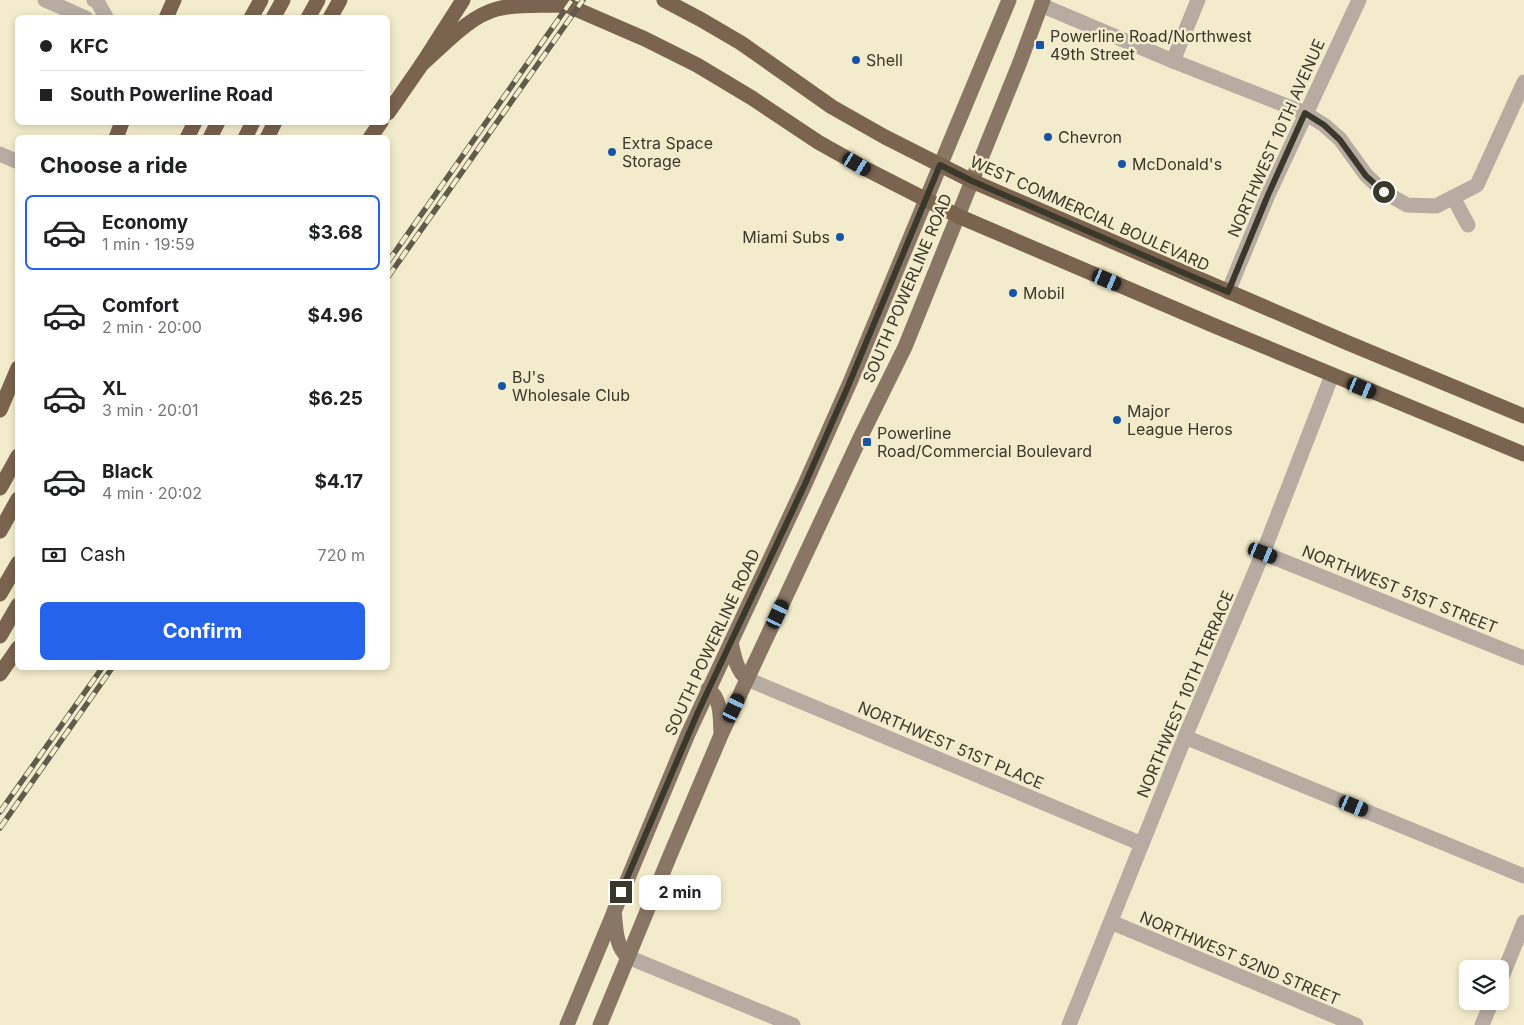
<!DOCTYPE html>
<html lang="en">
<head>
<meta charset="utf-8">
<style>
  :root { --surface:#fff; --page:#f6f6f6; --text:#202124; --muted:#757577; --line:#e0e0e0; --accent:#2563eb }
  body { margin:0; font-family:Inter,sans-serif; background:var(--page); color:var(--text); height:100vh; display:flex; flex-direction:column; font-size:19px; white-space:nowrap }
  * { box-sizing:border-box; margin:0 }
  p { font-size:16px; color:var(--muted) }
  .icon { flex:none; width:28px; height:28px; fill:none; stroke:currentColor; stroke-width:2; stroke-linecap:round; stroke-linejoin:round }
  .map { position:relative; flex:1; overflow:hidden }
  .panel { position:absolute; left:15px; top:135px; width:375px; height:535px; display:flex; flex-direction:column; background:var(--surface); border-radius:8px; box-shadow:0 2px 8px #0003 }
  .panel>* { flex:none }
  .banner { position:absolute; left:15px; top:15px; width:375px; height:110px; border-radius:8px; box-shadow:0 2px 8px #0003; display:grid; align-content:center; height:110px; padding:0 25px; background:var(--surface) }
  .tools { position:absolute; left:1459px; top:960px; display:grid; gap:10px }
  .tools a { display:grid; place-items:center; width:50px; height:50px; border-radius:8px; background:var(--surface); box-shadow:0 2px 8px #0003; font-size:25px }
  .end { position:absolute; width:22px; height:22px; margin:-11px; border:6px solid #3a372b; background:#fff; box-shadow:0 0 0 2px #fff }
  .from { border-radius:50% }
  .bubble { position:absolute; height:35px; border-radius:8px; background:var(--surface); box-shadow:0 2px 8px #0003; font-size:16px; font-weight:700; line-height:35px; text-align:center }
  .car { position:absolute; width:15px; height:30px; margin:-15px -8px; border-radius:6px; box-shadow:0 0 4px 1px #0007; background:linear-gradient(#222 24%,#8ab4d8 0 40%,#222 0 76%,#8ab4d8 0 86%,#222 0) }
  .banner b { display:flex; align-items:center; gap:18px; height:48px; font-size:19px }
  .banner b+b { border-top:1px solid var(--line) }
  .banner i { width:12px; height:12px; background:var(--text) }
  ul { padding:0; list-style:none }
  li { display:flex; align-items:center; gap:15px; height:75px; margin:0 10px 8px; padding:0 15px; border:2px solid transparent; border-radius:8px }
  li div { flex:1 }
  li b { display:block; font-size:19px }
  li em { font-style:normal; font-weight:700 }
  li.on { border-color:var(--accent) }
  li>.icon { width:45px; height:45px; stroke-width:1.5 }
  h2 { padding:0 25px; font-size:22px; line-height:60px }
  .pay { display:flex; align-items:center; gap:12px; height:55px; padding:0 25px; font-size:19px }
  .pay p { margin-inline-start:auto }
  .cta { display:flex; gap:10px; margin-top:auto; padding:10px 25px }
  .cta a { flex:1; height:58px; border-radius:8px; background:var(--accent); color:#fff; font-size:20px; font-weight:700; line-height:58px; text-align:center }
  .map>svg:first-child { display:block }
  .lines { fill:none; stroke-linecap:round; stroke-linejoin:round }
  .minor { stroke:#b7aca2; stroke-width:15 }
  .major { stroke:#8a7665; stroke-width:15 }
  .highway { stroke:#7a634f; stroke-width:15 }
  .rail-casing { stroke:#5f5c4b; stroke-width:5.5 }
  .rail { stroke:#f3eccc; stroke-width:4; stroke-dasharray:11; stroke-linecap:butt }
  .route { stroke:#3a372b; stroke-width:6 }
  .poi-dot { fill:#1854a5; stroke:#f3eccc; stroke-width:2 }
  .labels { text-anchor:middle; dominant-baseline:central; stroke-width:5; stroke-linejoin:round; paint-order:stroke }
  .poi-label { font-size:16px; fill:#3a372b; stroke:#f3eccc; text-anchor:start }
  .street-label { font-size:16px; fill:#3a372b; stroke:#f3eccc }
</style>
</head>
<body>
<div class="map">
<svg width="1524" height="1025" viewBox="0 0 1524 1025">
  <rect width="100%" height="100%" fill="#f3eccc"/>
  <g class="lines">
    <!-- minor -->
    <g class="minor">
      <path d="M45,0L86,18"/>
      <path d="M94,0L97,1L106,17L102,18"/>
      <path d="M1041,5L1173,61L1305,113L1324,125L1340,139L1366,175L1384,192L1407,205L1436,206L1477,185L1524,82"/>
      <path d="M1173,61L1198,0"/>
      <path d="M0,154L18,162"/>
      <path d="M1453,197L1468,225"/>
      <path d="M1228,292L1268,195L1359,0"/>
      <path d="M1263,553L1524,658"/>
      <path d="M747,679L1142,844"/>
      <path d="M1185,737L1524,876"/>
      <path d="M1111,922L1356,1025"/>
      <path d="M628,957L793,1025"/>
      <path d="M1500,982L1524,922"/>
      <path d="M1069,1025L1185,737L1263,553L1332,375"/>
      <path d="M1482,1025L1492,1001"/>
    </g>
    <!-- major -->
    <g class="major">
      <path d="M731,642C734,655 736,670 747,679"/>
      <path d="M708,689C722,699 720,718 721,733"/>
      <path d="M614,911C616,926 615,947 628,957"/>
      <path d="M567,1025L688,734L805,484L851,380L1009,0"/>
      <path d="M600,1025L671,853L721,735L861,436L905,347L1020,62L1043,0"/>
    </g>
    <!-- highway -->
    <g class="highway">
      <path d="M555,0L645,39L697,65L752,98L818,142L866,169L958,216L1215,326L1524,454"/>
      <path d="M664,0L700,19L741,43L832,107L885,137L972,181L1348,343L1524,416"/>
      <path d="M166,18L174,0"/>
      <path d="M251,18L261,0"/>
      <path d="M273,18L283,0"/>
      <path d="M308,18L318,0"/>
      <path d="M330,18L340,0"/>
      <path d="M422,64C443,46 469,16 497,9C519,3 544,6 566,5"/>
      <path d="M388,113L422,64L463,0"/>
      <path d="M116,138L122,122"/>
      <path d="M187,138L195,122"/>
      <path d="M210,138L218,122"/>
      <path d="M245,138L253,122"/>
      <path d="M267,138L275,122"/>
      <path d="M370,138L381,122"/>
      <path d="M0,410L18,368"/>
      <path d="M0,488L18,456"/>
      <path d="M0,531L18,499"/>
      <path d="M0,594L18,563"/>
      <path d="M0,636L18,605"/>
      <path d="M0,674L18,648"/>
    </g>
    <!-- rail casing -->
    <g class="rail-casing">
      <g id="rail">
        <path d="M388,262L572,0"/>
        <path d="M388,277L583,0"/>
        <path d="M0,812L102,668"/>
        <path d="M0,828L112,668"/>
      </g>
    </g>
    <!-- rail -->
    <use href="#rail" class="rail"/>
  </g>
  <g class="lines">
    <!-- route -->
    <path class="route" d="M621,892L698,712L805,484L846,391L940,165L972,181L1228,292L1268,195L1305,113L1324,125L1340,140L1366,176L1384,192"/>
  </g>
  <!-- markers -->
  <g class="poi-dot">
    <rect x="1035" y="40" width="10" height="10" rx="2.5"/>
    <circle cx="856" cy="60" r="5"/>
    <circle cx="1048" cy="137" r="5"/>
    <circle cx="612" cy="152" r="5"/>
    <circle cx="1122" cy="164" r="5"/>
    <circle cx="840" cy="237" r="5"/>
    <circle cx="1013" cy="293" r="5"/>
    <circle cx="502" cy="386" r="5"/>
    <circle cx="1117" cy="420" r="5"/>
    <rect x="862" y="437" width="10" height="10" rx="2.5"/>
  </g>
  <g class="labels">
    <!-- poi labels -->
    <g class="poi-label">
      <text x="1050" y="36">Powerline Road/Northwest<tspan x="1050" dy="18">49th Street</tspan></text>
      <text x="866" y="60">Shell</text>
      <text x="1058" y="137">Chevron</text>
      <text x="622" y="143">Extra Space<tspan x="622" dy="18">Storage</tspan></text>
      <text x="1132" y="164">McDonald's</text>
      <text x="830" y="237" text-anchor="end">Miami Subs</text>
      <text x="1023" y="293">Mobil</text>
      <text x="512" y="377">BJ's<tspan x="512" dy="18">Wholesale Club</tspan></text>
      <text x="1127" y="411">Major<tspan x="1127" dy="18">League Heros</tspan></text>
      <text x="877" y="433">Powerline<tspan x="877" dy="18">Road/Commercial Boulevard</tspan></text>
    </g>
    <!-- street labels -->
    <g class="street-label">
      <text transform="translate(1276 138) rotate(-66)">NORTHWEST 10TH AVENUE</text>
      <text transform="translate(1090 213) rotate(24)">WEST COMMERCIAL BOULEVARD</text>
      <text transform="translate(907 288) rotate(-67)">SOUTH POWERLINE ROAD</text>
      <text transform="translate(1400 589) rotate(22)">NORTHWEST 51ST STREET</text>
      <text transform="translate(712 642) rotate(-65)">SOUTH POWERLINE ROAD</text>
      <text transform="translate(1185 694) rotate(-67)">NORTHWEST 10TH TERRACE</text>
      <text transform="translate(951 745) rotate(23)">NORTHWEST 51ST PLACE</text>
      <text transform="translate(1240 958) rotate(23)">NORTHWEST 52ND STREET</text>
    </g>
  </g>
</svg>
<div class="tools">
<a><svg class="icon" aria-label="layers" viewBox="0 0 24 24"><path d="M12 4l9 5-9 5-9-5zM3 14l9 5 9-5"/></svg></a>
</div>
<i class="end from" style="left:1384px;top:192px"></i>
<i class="end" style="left:621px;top:892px"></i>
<div class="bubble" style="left:639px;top:875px;width:82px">2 min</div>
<i class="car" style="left:857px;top:164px;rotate:121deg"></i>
<i class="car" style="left:1107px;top:280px;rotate:113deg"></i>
<i class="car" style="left:1362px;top:388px;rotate:112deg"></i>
<i class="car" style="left:1263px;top:553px;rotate:112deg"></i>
<i class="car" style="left:778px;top:614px;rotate:25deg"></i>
<i class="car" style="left:734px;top:708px;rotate:25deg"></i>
<i class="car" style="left:1354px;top:806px;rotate:112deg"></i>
<div class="banner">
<b><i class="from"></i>KFC</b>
<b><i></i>South Powerline Road</b>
</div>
<section class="panel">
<h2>Choose a ride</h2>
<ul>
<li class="on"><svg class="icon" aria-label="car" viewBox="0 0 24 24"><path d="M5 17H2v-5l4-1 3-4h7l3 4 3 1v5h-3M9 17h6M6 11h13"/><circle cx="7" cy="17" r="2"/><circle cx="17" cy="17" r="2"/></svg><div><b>Economy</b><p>1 min · 19:59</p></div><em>$3.68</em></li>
<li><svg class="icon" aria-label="car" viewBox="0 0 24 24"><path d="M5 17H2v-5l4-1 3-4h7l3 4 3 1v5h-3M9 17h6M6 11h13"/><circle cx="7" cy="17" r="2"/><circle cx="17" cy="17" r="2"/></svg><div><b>Comfort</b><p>2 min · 20:00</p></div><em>$4.96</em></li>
<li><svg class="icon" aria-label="car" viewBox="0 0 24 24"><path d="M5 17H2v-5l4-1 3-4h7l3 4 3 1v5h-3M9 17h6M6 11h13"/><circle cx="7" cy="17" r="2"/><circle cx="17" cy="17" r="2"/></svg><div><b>XL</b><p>3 min · 20:01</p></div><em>$6.25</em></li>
<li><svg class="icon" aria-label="car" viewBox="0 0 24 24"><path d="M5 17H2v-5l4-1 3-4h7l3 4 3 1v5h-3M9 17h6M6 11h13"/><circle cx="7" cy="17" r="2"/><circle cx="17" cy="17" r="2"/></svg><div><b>Black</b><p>4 min · 20:02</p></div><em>$4.17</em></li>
</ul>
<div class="pay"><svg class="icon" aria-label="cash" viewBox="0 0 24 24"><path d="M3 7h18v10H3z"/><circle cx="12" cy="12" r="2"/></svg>Cash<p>720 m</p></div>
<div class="cta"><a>Confirm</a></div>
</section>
</div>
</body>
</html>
